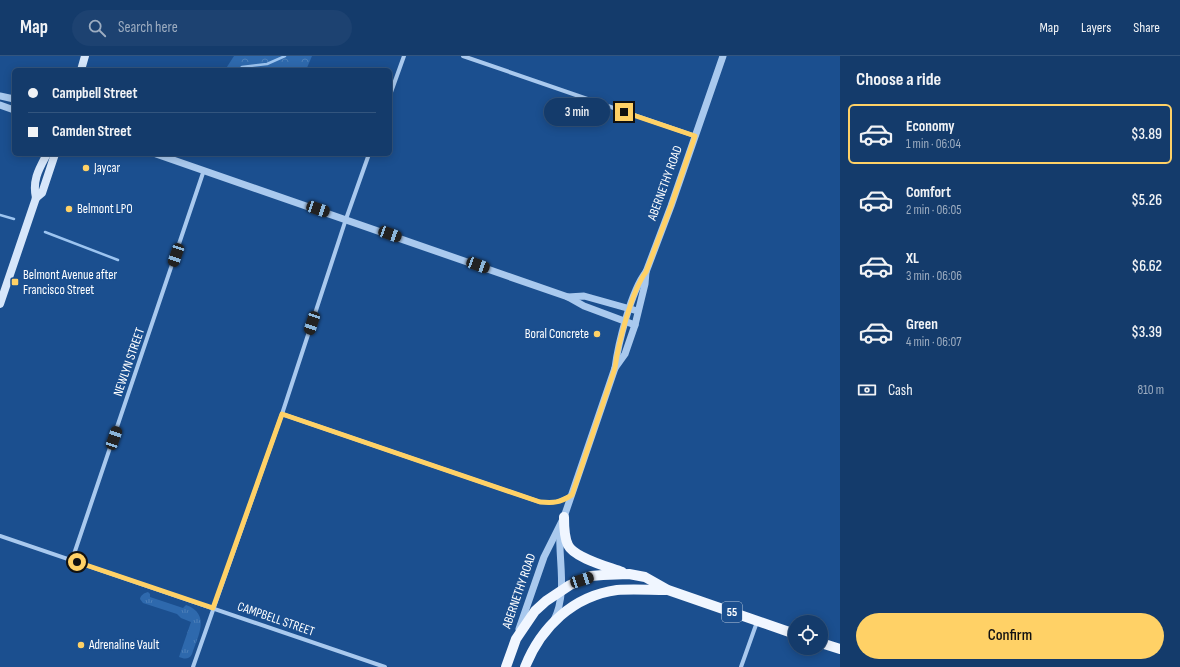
<!DOCTYPE html>
<html lang="en">
<head>
<meta charset="utf-8">
<style>
  :root { --surface:#143b6b; --page:#1d4271; --text:#f1f3f6; --muted:#9dadc1; --line:#33557e; --accent:#ffd166 }
  body { margin:0; font-family:"Sofia Sans Condensed",sans-serif; background:var(--page); color:var(--text); height:100vh; display:flex; flex-direction:column; font-size:15px; white-space:nowrap }
  * { box-sizing:border-box; margin:0 }
  p { font-size:13px; color:var(--muted) }
  .icon { flex:none; width:22px; height:22px; fill:none; stroke:currentColor; stroke-width:2; stroke-linecap:round; stroke-linejoin:round }
  .map { position:relative; flex:1; overflow:hidden }
  .details { display:flex; flex-direction:column; background:var(--surface); width:340px }
  .details>* { flex:none }
  .hud { position:absolute; left:12px; top:12px; width:380px; height:88px; border-radius:6px; box-shadow:0 2px 10px #0003,0 0 0 1px var(--line); display:grid; align-content:center; height:88px; padding:0 16px; background:var(--surface) }
  .controls { position:absolute; left:788px; top:559px; display:grid; gap:8px }
  .controls a { display:grid; place-items:center; width:40px; height:40px; border-radius:50%; background:var(--surface); box-shadow:0 2px 10px #0003,0 0 0 1px var(--line); font-size:20px }
  .end { position:absolute; width:18px; height:18px; margin:-9px; border:5px solid #ffd166; background:#111; box-shadow:0 0 0 2px #111 }
  .from { border-radius:50% }
  .bubble { position:absolute; height:28px; border-radius:14px; background:var(--surface); box-shadow:0 2px 10px #0003,0 0 0 1px var(--line); font-size:13px; font-weight:600; line-height:28px; text-align:center }
  .car { position:absolute; width:12px; height:24px; margin:-12px -6px; border-radius:5px; box-shadow:0 0 3px 1px #0007; background:linear-gradient(#222 24%,#8ab4d8 0 40%,#222 0 76%,#8ab4d8 0 86%,#222 0) }
  .hud b { display:flex; align-items:center; gap:14px; height:38px; font-size:15px }
  .hud b+b { border-top:1px solid var(--line) }
  .hud i { width:10px; height:10px; background:var(--text) }
  ul { padding:0; list-style:none }
  li { display:flex; align-items:center; gap:12px; height:60px; margin:0 8px 6px; padding:0 8px; border:2px solid transparent; border-radius:6px }
  li div { flex:1 }
  li b { display:block; font-size:15px }
  li em { font-style:normal; font-weight:600 }
  li.active { border-color:var(--accent) }
  li>.icon { width:36px; height:36px; stroke-width:1.5 }
  h2 { padding:0 16px; font-size:18px; line-height:48px }
  .pay { display:flex; align-items:center; gap:10px; height:44px; padding:0 16px; font-size:15px }
  .pay p { margin-inline-start:auto }
  .cta { display:flex; gap:8px; margin-top:auto; padding:8px 16px }
  .cta a { flex:1; height:46px; border-radius:24px; background:var(--accent); color:#111; font-size:16px; font-weight:600; line-height:46px; text-align:center }
  header { display:flex; align-items:center; gap:24px; box-sizing:border-box; height:56px; padding:0 20px; background:var(--surface); border-bottom:1px solid var(--line) }
  header strong { font-size:19px }
  nav { display:flex; gap:22px; margin-inline-start:auto; font-size:14px }
  .search { width:280px; height:36px; background:var(--page); display:flex; align-items:center; gap:10px; box-sizing:border-box; padding:0 14px; border-radius:22px; color:var(--muted); font-size:15px }
  main { display:flex; flex:1; min-height:0 }
  .map>svg:first-child { display:block }
  .grass { fill:url(#grass-tufts) }
  .forest { fill:url(#forest-crowns) }
  .lines { fill:none; stroke-linecap:round; stroke-linejoin:round }
  .stream { stroke:#9cc4f0; stroke-width:2.5 }
  .minor { stroke:#a9c9ee; stroke-width:4 }
  .tertiary { stroke:#a9c9ee; stroke-width:7 }
  .secondary { stroke:#d6e6fa; stroke-width:8 }
  .primary { stroke:#f0f6ff; stroke-width:10 }
  .route { stroke:#ffd166; stroke-width:5 }
  .poi-dot { fill:#ffd166; stroke:#1b4f8f; stroke-width:1.5 }
  .labels { text-anchor:middle; dominant-baseline:central; stroke-width:3.5; stroke-linejoin:round; paint-order:stroke }
  .shield { fill:#1b4f8f; stroke:#bbcadd; stroke-width:1 }
  .shield-label { font-size:12px; font-weight:bold; fill:#fff }
  .poi-label { font-size:13px; fill:#fff; stroke:#1b4f8f; text-anchor:start }
  .street-label { font-size:13px; fill:#fff; stroke:#1b4f8f }
</style>
</head>
<body>
<header>
<strong>Map</strong>
<div class="search"><svg class="icon" aria-label="search" viewBox="0 0 24 24"><circle cx="10" cy="10" r="6"/><path d="M15 15l6 6"/></svg>Search here</div>
<nav><a>Map</a><a>Layers</a><a>Share</a></nav>
</header>
<main>
<div class="map">
<svg width="840" height="611" viewBox="0 0 840 611">
  <defs>
    <pattern id="grass-tufts" width="24" height="20" patternUnits="userSpaceOnUse"><rect width="24" height="20" fill="#2e69ad"/><path d="M3 7l-1-3M5 7V3M7 7l1-3M15 17l-1-3M17 17v-4M19 17l1-3" fill="none" stroke="#4d80b9"/></pattern>
    <pattern id="forest-crowns" width="20" height="18" patternUnits="userSpaceOnUse"><rect width="20" height="18" fill="#2e69ad"/><path d="M2 6a3 3 0 1 1 6 0M12 15a3 3 0 1 1 6 0" fill="none" stroke="#4d80b9"/></pattern>
  </defs>
  <rect width="100%" height="100%" fill="#1b4f8f"/>
  <!-- grass -->
  <path class="grass" d="M148,536L150,538V541L183,552L186,549C211,558 198,580 192,598C189,604 184,603 179,601L191,566L181,562L177,558L143,547L140,543C141,539 144,537 148,536Z"/>
  <!-- forest -->
  <path class="forest" d="M234,0H312L306,14H225Z"/>
  <g class="lines">
    <!-- stream -->
    <g class="stream">
      <path d="M239,14L242,11L267,8L285,0"/>
      <path d="M0,159L14,163"/>
      <path d="M45,176L118,204"/>
    </g>
    <!-- minor -->
    <g class="minor">
      <path d="M463,0L695,80"/>
      <path d="M390,39L404,0"/>
      <path d="M282,358L540,446C554,447 559,447 571,439"/>
      <path d="M0,480L385,611"/>
      <path d="M72,504L204,114"/>
      <path d="M193,611L282,358L346,163L369,98"/>
      <path d="M741,611L757,566"/>
    </g>
    <!-- tertiary -->
    <g class="tertiary">
      <path d="M0,40L14,43"/>
      <path d="M0,49L14,54"/>
      <path d="M156,98L568,241L584,250L635,269"/>
      <path d="M568,241L584,240L634,254"/>
      <path d="M615,312L625,298L635,269L645,228L646,216"/>
      <path d="M554,564C568,536 558,504 560,474"/>
      <path d="M519,573L544,501L564,461L615,312C618,288 631,235 646,216L671,150L723,0"/>
    </g>
    <!-- secondary -->
    <g class="secondary">
      <path d="M81,14L85,0"/>
      <path d="M36,142L42,137L55,98"/>
      <path d="M0,248L36,142C32,124 39,113 47,98"/>
    </g>
    <!-- primary -->
    <g class="primary">
      <path d="M564,461C564,470 564,481 568,489C574,502 609,511 622,516"/>
      <path d="M821,587L840,593"/>
      <path d="M506,611L516,583L535,555L546,545L570,529L591,520L603,519L629,518L645,521L668,534L795,578"/>
      <path d="M525,611C541,571 573,540 617,534C633,533 650,534 666,534"/>
    </g>
  </g>
  <g class="lines">
    <!-- route -->
    <path class="route" d="M77,506L213,552L282,358L540,446C554,447 559,447 572,439L615,312C618,288 632,234 646,216L671,150L695,80L624,56"/>
  </g>
  <!-- markers -->
  <g class="poi-dot">
    <circle cx="86" cy="112" r="4"/>
    <circle cx="69" cy="153" r="4"/>
    <rect x="11" y="222" width="8" height="8" rx="2"/>
    <circle cx="597" cy="278" r="4"/>
    <circle cx="81" cy="589" r="4"/>
  </g>
  <g class="labels">
    <!-- shield labels -->
    <rect class="shield" x="722" y="546" width="20" height="20" rx="3"/>
    <g class="shield-label">
      <text x="732" y="556">55</text>
    </g>
    <!-- poi labels -->
    <g class="poi-label">
      <text x="94" y="112">Jaycar</text>
      <text x="77" y="153">Belmont LPO</text>
      <text x="23" y="219">Belmont Avenue after<tspan x="23" dy="15">Francisco Street</tspan></text>
      <text x="589" y="278" text-anchor="end">Boral Concrete</text>
      <text x="89" y="589">Adrenaline Vault</text>
    </g>
    <!-- street labels -->
    <g class="street-label">
      <text transform="translate(665 127) rotate(-70)">ABERNETHY ROAD</text>
      <text transform="translate(129 306) rotate(-71)">NEWLYN STREET</text>
      <text transform="translate(519 535) rotate(-71)">ABERNETHY ROAD</text>
      <text transform="translate(276 563) rotate(19)">CAMPBELL STREET</text>
    </g>
  </g>
</svg>
<div class="controls">
<a><svg class="icon" aria-label="locate" viewBox="0 0 24 24"><circle cx="12" cy="12" r="6"/><path d="M12 2v4M12 18v4M2 12h4M18 12h4"/></svg></a>
</div>
<i class="end from" style="left:77px;top:506px"></i>
<i class="end" style="left:624px;top:56px"></i>
<div class="bubble" style="left:544px;top:42px;width:66px">3 min</div>
<i class="car" style="left:318px;top:153px;rotate:109deg"></i>
<i class="car" style="left:390px;top:178px;rotate:110deg"></i>
<i class="car" style="left:176px;top:199px;rotate:199deg"></i>
<i class="car" style="left:478px;top:209px;rotate:110deg"></i>
<i class="car" style="left:312px;top:267px;rotate:198deg"></i>
<i class="car" style="left:114px;top:382px;rotate:19deg"></i>
<i class="car" style="left:582px;top:524px;rotate:72deg"></i>
<div class="hud">
<b><i class="from"></i>Campbell Street</b>
<b><i></i>Camden Street</b>
</div>
</div>
<section class="details">
<h2>Choose a ride</h2>
<ul>
<li class="active"><svg class="icon" aria-label="car" viewBox="0 0 24 24"><path d="M5 17H2v-5l4-1 3-4h7l3 4 3 1v5h-3M9 17h6M6 11h13"/><circle cx="7" cy="17" r="2"/><circle cx="17" cy="17" r="2"/></svg><div><b>Economy</b><p>1 min · 06:04</p></div><em>$3.89</em></li>
<li><svg class="icon" aria-label="car" viewBox="0 0 24 24"><path d="M5 17H2v-5l4-1 3-4h7l3 4 3 1v5h-3M9 17h6M6 11h13"/><circle cx="7" cy="17" r="2"/><circle cx="17" cy="17" r="2"/></svg><div><b>Comfort</b><p>2 min · 06:05</p></div><em>$5.26</em></li>
<li><svg class="icon" aria-label="car" viewBox="0 0 24 24"><path d="M5 17H2v-5l4-1 3-4h7l3 4 3 1v5h-3M9 17h6M6 11h13"/><circle cx="7" cy="17" r="2"/><circle cx="17" cy="17" r="2"/></svg><div><b>XL</b><p>3 min · 06:06</p></div><em>$6.62</em></li>
<li><svg class="icon" aria-label="car" viewBox="0 0 24 24"><path d="M5 17H2v-5l4-1 3-4h7l3 4 3 1v5h-3M9 17h6M6 11h13"/><circle cx="7" cy="17" r="2"/><circle cx="17" cy="17" r="2"/></svg><div><b>Green</b><p>4 min · 06:07</p></div><em>$3.39</em></li>
</ul>
<div class="pay"><svg class="icon" aria-label="cash" viewBox="0 0 24 24"><path d="M3 7h18v10H3z"/><circle cx="12" cy="12" r="2"/></svg>Cash<p>810 m</p></div>
<div class="cta"><a>Confirm</a></div>
</section>
</main>
</body>
</html>
